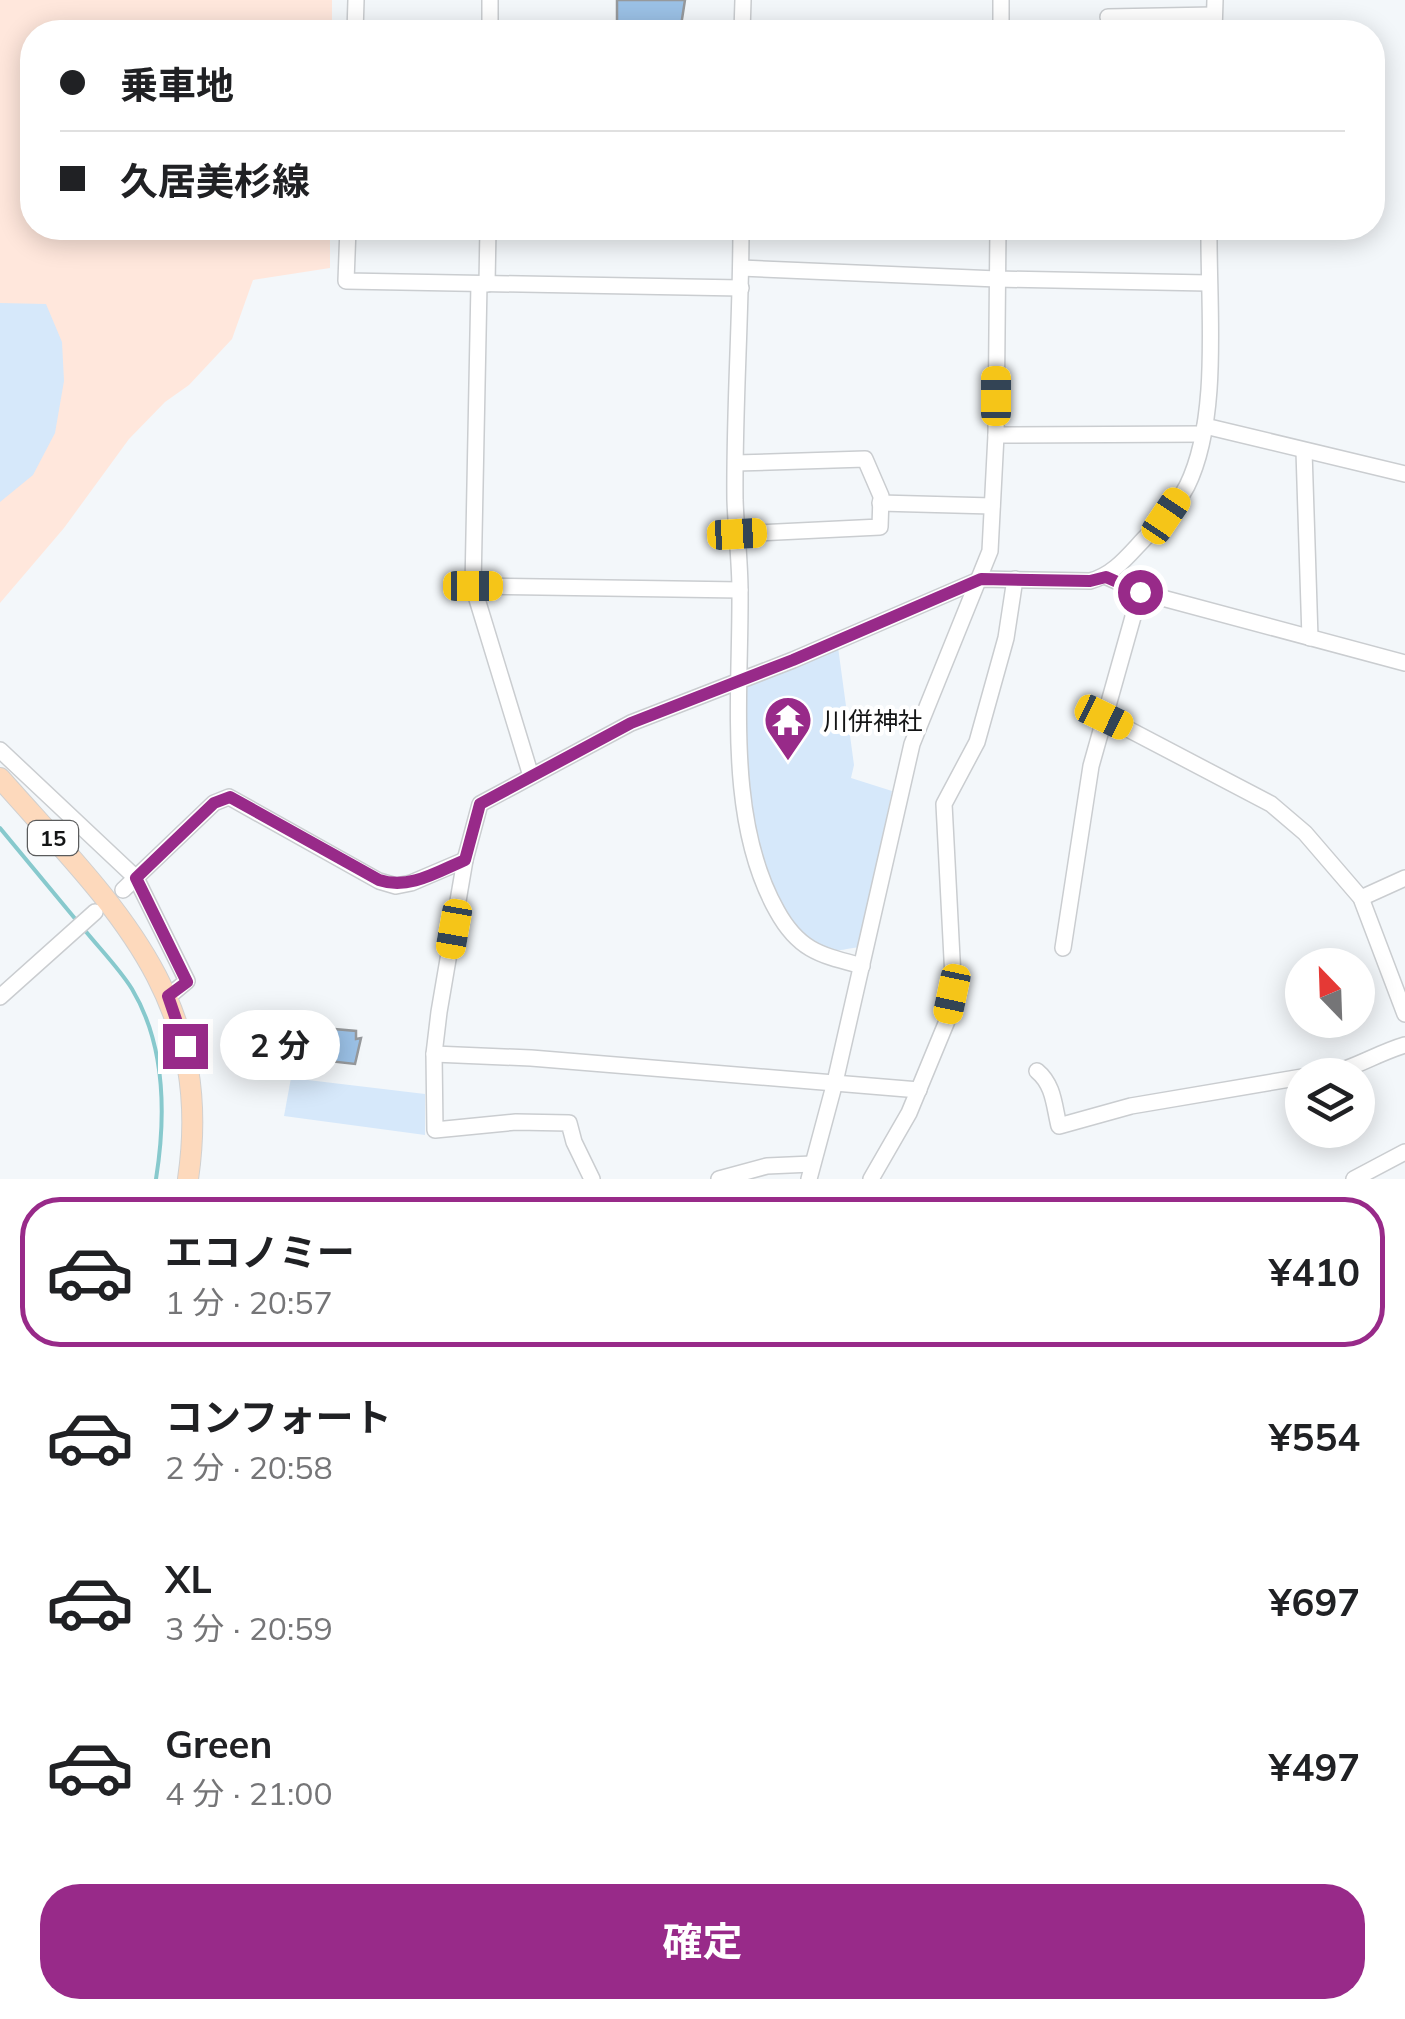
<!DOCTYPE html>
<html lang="ja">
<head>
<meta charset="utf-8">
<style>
  :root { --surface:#fff; --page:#f6f6f6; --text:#202124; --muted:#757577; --line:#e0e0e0; --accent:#982a89 }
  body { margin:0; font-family:Mulish,"Noto Sans JP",sans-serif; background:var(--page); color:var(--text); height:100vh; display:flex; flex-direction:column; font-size:38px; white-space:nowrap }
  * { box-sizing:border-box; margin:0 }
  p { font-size:32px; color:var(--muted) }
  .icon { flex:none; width:55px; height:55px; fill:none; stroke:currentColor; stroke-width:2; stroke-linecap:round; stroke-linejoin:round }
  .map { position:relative; height:1179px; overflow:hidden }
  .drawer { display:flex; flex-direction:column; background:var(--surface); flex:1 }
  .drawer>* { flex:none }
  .top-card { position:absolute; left:20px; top:20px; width:1365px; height:220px; border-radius:40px; box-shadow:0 5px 25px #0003; display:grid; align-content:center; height:220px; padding:0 40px; background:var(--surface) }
  .needle { width:65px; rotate:337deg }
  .tools { position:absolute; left:1285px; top:948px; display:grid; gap:20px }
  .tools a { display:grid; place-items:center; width:90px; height:90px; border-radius:50%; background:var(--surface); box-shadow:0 5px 25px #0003; font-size:50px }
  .end { position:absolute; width:45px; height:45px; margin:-22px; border:12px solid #982a89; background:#fff; box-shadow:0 0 0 5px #fff }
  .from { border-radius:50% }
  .bubble { position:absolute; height:70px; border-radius:35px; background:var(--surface); box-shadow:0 5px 25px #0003; font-size:32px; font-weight:700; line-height:70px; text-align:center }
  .car { position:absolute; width:30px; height:60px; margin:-30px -15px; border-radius:12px; box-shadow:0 0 8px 2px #0007; background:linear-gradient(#f5c518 24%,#345 0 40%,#f5c518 0 76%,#345 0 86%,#f5c518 0) }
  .top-card b { display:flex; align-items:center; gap:35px; height:95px; font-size:38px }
  .top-card b+b { border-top:2px solid var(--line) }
  .top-card i { width:25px; height:25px; background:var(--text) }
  ul { padding:18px 0 0; list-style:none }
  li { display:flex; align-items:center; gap:30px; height:150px; margin:0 20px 15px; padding:0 20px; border:5px solid transparent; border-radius:40px }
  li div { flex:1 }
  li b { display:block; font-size:38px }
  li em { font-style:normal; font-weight:700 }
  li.active { border-color:var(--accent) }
  li>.icon { width:90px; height:90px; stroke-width:1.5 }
  .button { display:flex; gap:20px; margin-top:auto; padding:20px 40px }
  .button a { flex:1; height:115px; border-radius:40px; background:var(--accent); color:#fff; font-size:40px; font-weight:700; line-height:115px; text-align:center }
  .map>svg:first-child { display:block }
  .education { fill:#ffe7dc }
  .green { fill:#d6e8fa }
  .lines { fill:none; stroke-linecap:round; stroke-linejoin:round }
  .stream { stroke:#87c9cd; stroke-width:4 }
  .building { fill:#9bc1e6; stroke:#96999c; stroke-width:2.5 }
  .minor-casing { stroke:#cacdd0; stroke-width:18 }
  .major-casing { stroke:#d0d0d0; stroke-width:22 }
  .minor { stroke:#fff; stroke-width:15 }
  .major { stroke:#fdd9bc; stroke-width:20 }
  .route { stroke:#982a89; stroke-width:12 }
  .labels { text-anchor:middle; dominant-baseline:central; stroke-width:8; stroke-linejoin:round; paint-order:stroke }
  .shield { fill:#fff; stroke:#5a5b5c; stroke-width:2.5 }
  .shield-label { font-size:22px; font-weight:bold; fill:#141516 }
  .poi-label { font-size:25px; fill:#141516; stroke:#fff; text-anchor:start }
</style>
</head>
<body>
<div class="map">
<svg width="1405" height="1179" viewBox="0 0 1405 1179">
  <rect width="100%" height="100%" fill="#f3f7fa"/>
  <!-- education -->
  <path class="education" d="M0,0H332V32H32V228H330V268L253,280L232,339L189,385L165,402L129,439L64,528L0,603Z"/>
  <!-- green -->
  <g class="green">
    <path d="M0,303L46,304L62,342L64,381L55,433L33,475L0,502Z"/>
    <path d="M838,647L854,765L851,778L892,791L859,947C850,948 837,952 829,950C749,932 747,753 744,689L749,683Z"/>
    <path d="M291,1078L425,1094V1135L284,1116Z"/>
  </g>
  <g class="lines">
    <!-- stream -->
    <g class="stream">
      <path d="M0,828L77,921"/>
      <path d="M83,928C99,948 119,968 132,989C166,1046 166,1116 156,1179"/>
    </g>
  </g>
  <!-- building -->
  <g class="building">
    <path d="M617,0H685L680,32H617Z"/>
    <path d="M323,1028L356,1031V1039L361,1038L355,1064L319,1060Z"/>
  </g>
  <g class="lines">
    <!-- minor casing -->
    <g class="minor-casing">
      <g id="minor">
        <path d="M1108,17L1214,15"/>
        <path d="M355,32L356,0"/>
        <path d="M490,32V0"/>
        <path d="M742,32L743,0"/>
        <path d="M1001,32V0"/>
        <path d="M1214,32L1215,0"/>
        <path d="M348,228L346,281L741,288"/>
        <path d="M741,228C741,318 734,409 735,500C736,530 740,561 740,591C741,692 725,819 777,911C799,951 821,955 862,966"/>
        <path d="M741,268L997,279L1208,283"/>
        <path d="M479,284L473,586L531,776"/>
        <path d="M487,284L488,228"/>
        <path d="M1205,426L1405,474"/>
        <path d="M996,435L1202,434"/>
        <path d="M1304,451L1310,638"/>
        <path d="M736,463L865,459L881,496L880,527L737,534"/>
        <path d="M880,503L992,506"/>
        <path d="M1107,577L1140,592L1405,663"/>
        <path d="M473,586L740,590"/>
        <path d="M1105,717L1271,804L1305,833L1361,898L1405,1014"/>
        <path d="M0,750L136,878L187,981L169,996"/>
        <path d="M123,890L214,803L229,797L379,881L396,886L411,883L465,860"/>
        <path d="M1361,898L1405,878"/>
        <path d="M1063,948L1091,766L1140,592"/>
        <path d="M0,997L95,912"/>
        <path d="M434,1054L531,1058L919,1090"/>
        <path d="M1037,1071C1054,1085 1054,1106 1059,1126L1131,1106L1302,1077"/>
        <path d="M1327,1075C1355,1068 1378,1053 1405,1045"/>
        <path d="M592,1179L574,1142L569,1123L516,1122L435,1130L434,1054L439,1012L465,860L480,804L631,723L793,660L981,579L1090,581C1113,575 1127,557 1143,540C1159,523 1176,507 1187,486C1221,417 1208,304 1209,228"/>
        <path d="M719,1179L767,1166L812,1164"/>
        <path d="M809,1179L835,1082L912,744L990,551L996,435L998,228"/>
        <path d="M871,1179L909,1113L947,1021L953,978L944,804L977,742L1006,638L1015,579"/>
        <path d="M1354,1179L1405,1152"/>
      </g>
    </g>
    <!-- major casing -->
    <g class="major-casing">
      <path id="major" d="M0,778C111,904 215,995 188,1179"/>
    </g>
    <!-- minor -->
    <use href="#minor" class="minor"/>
    <!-- major -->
    <use href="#major" class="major"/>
  </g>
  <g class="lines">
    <!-- route -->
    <path class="route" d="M185,1046L168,996L187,982L136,878L214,803L230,797L379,880C409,890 437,872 465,860L480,804L631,723L793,660L981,579L1090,581L1106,577L1140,592"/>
  </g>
  <!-- icons -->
  <defs>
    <g id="temple-pin" transform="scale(2.5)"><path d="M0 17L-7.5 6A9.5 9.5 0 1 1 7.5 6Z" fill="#982a89" stroke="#fff"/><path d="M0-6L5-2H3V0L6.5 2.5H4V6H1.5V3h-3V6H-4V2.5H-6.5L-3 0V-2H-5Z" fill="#fff"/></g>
  </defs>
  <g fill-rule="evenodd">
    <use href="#temple-pin" x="788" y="720"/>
  </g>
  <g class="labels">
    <!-- shield labels -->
    <rect class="shield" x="28" y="821" width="50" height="34" rx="8"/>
    <g class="shield-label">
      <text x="53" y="838">15</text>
    </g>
    <!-- poi labels -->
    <g class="poi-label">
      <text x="823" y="720">川併神社</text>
    </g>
  </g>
</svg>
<div class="tools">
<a><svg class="needle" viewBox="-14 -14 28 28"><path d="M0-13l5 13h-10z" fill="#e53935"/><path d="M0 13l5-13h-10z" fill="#757577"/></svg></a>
<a><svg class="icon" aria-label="layers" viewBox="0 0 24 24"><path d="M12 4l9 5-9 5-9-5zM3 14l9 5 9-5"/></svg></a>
</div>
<i class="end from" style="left:1140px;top:592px"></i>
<i class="end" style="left:185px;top:1046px"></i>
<div class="bubble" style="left:220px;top:1010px;width:120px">2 分</div>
<i class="car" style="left:996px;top:396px;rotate:0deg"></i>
<i class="car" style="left:1166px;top:516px;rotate:34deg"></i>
<i class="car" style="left:737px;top:534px;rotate:87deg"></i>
<i class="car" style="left:473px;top:586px;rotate:90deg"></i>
<i class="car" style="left:1104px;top:717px;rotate:116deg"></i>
<i class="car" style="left:454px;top:929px;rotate:190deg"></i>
<i class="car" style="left:952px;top:994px;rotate:192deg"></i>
<div class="top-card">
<b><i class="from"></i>乗車地</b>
<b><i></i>久居美杉線</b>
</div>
</div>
<section class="drawer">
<ul>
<li class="active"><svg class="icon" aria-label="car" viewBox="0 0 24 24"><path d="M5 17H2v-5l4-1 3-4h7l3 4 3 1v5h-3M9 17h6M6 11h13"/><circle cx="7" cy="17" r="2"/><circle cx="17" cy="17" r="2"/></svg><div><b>エコノミー</b><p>1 分 · 20:57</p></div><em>¥410</em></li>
<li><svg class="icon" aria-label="car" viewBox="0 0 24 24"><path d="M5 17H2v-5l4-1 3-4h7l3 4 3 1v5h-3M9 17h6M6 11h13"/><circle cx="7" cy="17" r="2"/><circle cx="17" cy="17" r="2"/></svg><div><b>コンフォート</b><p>2 分 · 20:58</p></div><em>¥554</em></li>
<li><svg class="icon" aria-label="car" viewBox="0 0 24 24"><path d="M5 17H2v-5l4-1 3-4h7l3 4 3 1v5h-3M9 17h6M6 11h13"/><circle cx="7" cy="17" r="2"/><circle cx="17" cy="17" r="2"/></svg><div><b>XL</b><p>3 分 · 20:59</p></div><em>¥697</em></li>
<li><svg class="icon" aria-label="car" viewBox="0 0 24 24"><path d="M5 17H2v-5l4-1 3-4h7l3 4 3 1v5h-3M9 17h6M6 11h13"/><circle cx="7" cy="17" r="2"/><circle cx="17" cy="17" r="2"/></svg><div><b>Green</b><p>4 分 · 21:00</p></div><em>¥497</em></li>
</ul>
<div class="button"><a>確定</a></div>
</section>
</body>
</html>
